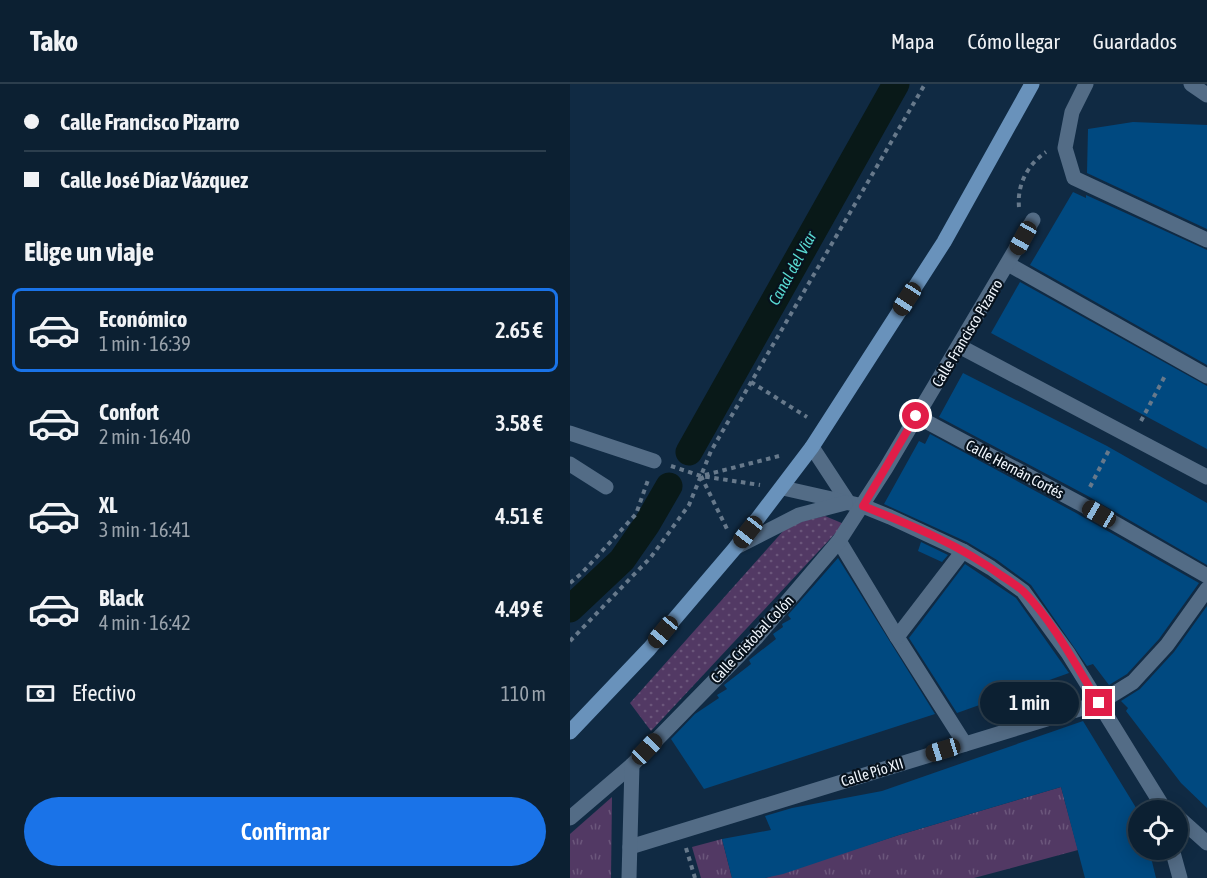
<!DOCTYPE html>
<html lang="es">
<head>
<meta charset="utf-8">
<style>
  :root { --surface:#0c2032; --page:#15283a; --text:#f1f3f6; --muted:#9aa3ac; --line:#2c3e4d; --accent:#1a73e8 }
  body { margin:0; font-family:"Asap Condensed",sans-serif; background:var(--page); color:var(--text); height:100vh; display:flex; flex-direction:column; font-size:22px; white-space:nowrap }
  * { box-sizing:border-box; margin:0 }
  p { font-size:20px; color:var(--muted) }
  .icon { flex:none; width:33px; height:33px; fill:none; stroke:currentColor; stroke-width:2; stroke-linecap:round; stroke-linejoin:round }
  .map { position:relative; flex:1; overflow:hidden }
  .sheet { display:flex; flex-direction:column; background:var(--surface); width:570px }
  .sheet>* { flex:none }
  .banner { display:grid; align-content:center; height:132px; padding:0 24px; background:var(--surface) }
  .buttons { position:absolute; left:558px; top:716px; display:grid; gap:12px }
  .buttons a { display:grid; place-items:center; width:60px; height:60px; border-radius:50%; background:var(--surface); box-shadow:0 3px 15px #0003,0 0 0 2px var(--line); font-size:30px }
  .end { position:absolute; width:27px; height:27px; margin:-14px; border:8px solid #e11d48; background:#fff; box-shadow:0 0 0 3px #fff }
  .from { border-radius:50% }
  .bubble { position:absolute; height:42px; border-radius:21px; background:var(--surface); box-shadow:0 3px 15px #0003,0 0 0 2px var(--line); font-size:20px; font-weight:600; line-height:42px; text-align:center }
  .car { position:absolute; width:18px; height:36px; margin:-18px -9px; border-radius:8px; box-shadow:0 0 4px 2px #0007; background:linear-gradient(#222 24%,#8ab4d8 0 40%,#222 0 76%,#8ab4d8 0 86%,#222 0) }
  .banner b { display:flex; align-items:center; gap:21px; height:57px; font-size:22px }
  .banner b+b { border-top:2px solid var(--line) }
  .banner i { width:15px; height:15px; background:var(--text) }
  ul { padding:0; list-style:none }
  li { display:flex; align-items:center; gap:18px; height:84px; margin:0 12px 9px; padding:0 12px; border:3px solid transparent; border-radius:9px }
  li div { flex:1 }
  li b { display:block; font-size:22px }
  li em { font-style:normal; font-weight:600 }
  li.selected { border-color:var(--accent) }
  li>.icon { width:54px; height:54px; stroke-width:1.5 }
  h2 { padding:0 24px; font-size:27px; line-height:72px }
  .pay { display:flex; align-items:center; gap:15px; height:66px; padding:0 24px; font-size:22px }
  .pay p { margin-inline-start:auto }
  .action { display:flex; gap:12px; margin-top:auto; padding:12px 24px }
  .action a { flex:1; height:69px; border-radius:36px; background:var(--accent); color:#fff; font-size:24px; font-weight:600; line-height:69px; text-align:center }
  header { display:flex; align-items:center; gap:36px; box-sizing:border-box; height:84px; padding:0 30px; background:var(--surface); border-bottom:2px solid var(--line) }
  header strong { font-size:28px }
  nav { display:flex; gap:33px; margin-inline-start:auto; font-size:21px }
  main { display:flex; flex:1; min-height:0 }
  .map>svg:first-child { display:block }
  .grass { fill:url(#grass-tufts) }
  .garden { fill:url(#garden-dots) }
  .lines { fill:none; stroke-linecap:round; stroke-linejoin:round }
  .canal { stroke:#091918; stroke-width:27 }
  .building { fill:#004980 }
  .path { stroke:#67798b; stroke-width:4; stroke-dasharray:4.5 4.5; stroke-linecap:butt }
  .street { stroke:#536c86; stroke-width:15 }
  .secondary { stroke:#6992bb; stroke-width:15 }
  .route { stroke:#e11d48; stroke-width:8 }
  .labels { text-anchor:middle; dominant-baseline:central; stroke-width:4.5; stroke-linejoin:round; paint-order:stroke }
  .street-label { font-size:15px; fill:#eff5fc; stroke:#07121d }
  .water-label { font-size:16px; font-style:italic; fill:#59dad2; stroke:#07121d }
</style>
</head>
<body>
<header>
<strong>Tako</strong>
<nav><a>Mapa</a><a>Cómo llegar</a><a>Guardados</a></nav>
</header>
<main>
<section class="sheet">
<div class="banner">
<b><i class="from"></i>Calle Francisco Pizarro</b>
<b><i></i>Calle José Díaz Vázquez</b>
</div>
<h2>Elige un viaje</h2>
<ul>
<li class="selected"><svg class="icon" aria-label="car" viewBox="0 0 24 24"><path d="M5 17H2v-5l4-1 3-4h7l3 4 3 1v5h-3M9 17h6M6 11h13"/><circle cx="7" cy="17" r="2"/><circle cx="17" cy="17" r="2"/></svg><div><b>Económico</b><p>1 min · 16:39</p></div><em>2.65 €</em></li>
<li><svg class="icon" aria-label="car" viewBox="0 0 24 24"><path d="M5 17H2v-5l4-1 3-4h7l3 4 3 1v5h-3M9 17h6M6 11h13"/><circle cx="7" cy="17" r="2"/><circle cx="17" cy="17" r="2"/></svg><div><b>Confort</b><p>2 min · 16:40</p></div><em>3.58 €</em></li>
<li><svg class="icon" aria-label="car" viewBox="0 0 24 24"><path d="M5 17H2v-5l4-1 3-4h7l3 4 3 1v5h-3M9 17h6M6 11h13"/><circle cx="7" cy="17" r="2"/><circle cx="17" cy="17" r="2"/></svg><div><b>XL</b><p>3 min · 16:41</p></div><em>4.51 €</em></li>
<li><svg class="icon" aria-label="car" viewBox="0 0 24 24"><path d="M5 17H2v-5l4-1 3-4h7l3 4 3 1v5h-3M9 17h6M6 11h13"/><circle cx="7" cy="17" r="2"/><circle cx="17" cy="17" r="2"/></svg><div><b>Black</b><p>4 min · 16:42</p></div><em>4.49 €</em></li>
</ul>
<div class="pay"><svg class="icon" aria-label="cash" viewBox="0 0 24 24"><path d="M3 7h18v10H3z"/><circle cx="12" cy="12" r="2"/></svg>Efectivo<p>110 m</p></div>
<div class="action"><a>Confirmar</a></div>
</section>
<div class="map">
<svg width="637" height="794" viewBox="0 0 637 794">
  <defs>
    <pattern id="grass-tufts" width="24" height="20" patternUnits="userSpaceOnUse" patternTransform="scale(1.5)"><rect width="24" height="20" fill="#523964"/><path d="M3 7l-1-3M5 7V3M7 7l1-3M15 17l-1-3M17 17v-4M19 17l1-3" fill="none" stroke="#6b567b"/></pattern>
    <pattern id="garden-dots" width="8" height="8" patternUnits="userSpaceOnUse" patternTransform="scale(1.5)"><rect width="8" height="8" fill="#523964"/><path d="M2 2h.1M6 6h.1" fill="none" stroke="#6b567b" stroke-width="1.8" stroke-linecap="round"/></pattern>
  </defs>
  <rect width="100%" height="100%" fill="#102a43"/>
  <!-- grass -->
  <g class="grass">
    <path d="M491,703L508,766L404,794H195L329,751Z"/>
    <path d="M42,713L41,794H0V750Z"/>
    <path d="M152,755L162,794H131L122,763Z"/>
  </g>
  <!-- garden -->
  <path class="garden" d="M255,432L274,440L81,647L60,619L214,446L233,437Z"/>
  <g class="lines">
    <!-- canal -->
    <g class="canal">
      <path d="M119,368L326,0"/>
      <path d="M0,525L52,476L77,440L99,402"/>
    </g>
  </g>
  <!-- building -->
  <g class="building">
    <path d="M563,38L637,41V145L517,89L518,45Z"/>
    <path d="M503,108L516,114V111L637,166V281L460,181Z"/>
    <path d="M450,198L637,302V365L421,249Z"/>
    <path d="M393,289L537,362L637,419V481L516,411L369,333Z"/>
    <path d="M360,350L506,429L629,499L589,555L557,590L539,601L523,580L517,582L461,501L427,476L397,458L314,420L349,357L355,360Z"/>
    <path d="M351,458L378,471L372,478L348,467Z"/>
    <path d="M268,474L365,630L134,705L101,655L125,630L149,614L147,611L157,605L154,601L181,580L179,576L206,555L203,550L213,543L212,540L221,535L218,531Z"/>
    <path d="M395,480L446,514L499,589L387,629L339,554Z"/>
    <path d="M637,522V724L611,699L556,627L558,624L551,617L570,605L604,568Z"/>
    <path d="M513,637L568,727V765H579L586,794H515L491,703L329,751L213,790L195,794H162L152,755L201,746L195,732L222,724L312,707Z"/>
  </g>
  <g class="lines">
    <!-- path -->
    <g class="path">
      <path d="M449,123C447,101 457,81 476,68"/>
      <path d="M181,298L237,333"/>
      <path d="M571,337L596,290"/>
      <path d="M101,382L131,392L190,401"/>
      <path d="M135,391L209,372"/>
      <path d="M131,392L157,445"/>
      <path d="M520,403L540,364"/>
      <path d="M0,499L11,490L66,430L78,396"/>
      <path d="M0,557L81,473L119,421L141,367L355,0"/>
      <path d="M116,764L125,794"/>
    </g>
    <!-- street -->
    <g class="street">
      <path d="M516,0L502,28L495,64L504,94L637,156"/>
      <path d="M621,0L637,11"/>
      <path d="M438,180L637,292"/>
      <path d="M389,262L637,393"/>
      <path d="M346,332L511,420L637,492"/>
      <path d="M0,349L84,377"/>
      <path d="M242,363L278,418"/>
      <path d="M0,380L36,403"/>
      <path d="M213,404L293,422L320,433L393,467L421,484L453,507L498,569L590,718L592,726"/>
      <path d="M269,457L327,553L395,660"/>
      <path d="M166,463L229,431L275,419"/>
      <path d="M327,553L393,467"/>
      <path d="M608,733L637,759"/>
      <path d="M0,734L62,681L186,554L269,457L316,384L463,136"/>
      <path d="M60,763L529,619L563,598L597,561L637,505"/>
      <path d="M602,765L610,794"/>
      <path d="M59,794L62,681"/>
    </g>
    <!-- secondary -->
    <path class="secondary" d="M0,648L79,565L166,463L242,363L374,158L462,0"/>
  </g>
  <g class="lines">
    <!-- route -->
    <path class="route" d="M346,332L293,422C341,441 390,461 432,492C440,497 448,502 454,508C485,540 506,582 529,619"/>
  </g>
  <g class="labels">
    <!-- street labels -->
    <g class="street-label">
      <text transform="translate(397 249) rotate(-59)">Calle Francisco Pizarro</text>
      <text transform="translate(445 385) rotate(28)">Calle Hernán Cortés</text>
      <text transform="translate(182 555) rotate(-47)">Calle Cristobal Colón</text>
      <text transform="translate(302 688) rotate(-17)">Calle Pío XII</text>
    </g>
    <!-- water labels -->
    <g class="water-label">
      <text transform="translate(222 184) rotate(-61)">Canal del Viar</text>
    </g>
  </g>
</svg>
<div class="buttons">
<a><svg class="icon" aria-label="locate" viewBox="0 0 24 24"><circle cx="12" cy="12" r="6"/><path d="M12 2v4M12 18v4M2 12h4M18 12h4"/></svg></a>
</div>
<i class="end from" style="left:346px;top:332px"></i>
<i class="end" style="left:529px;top:619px"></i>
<div class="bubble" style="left:410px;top:598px;width:99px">1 min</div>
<i class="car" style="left:453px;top:154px;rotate:209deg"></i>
<i class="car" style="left:337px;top:215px;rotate:213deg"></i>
<i class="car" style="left:529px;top:430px;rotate:300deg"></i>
<i class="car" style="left:178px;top:448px;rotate:218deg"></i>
<i class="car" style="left:93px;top:548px;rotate:220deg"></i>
<i class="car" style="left:77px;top:665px;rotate:44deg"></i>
<i class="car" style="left:373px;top:666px;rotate:253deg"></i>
</div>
</main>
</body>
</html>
